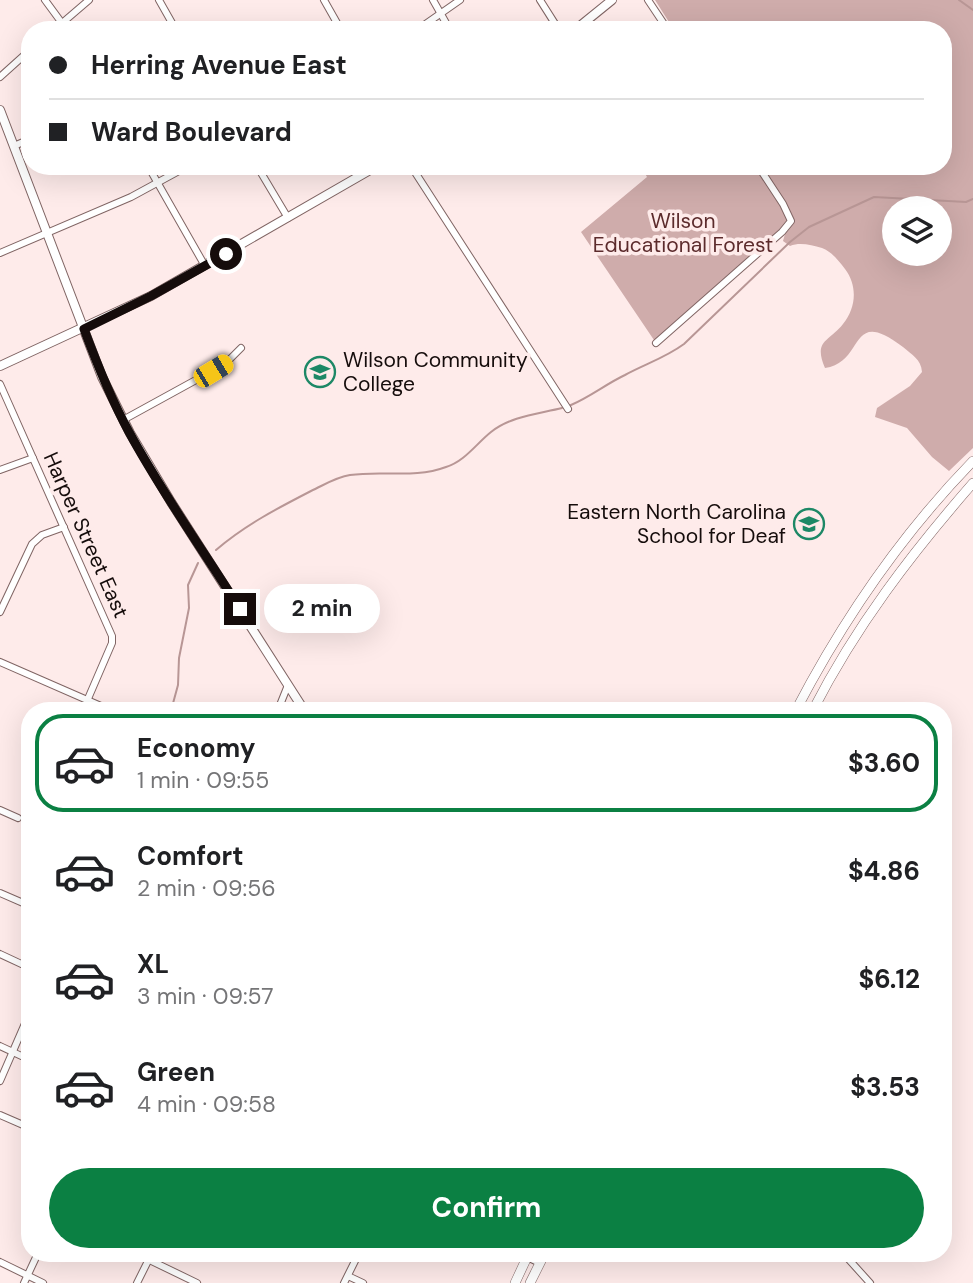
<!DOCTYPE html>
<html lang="en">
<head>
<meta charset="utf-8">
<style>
  :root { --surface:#fff; --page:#f2f2f2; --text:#202124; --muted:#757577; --line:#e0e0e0; --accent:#0b8043 }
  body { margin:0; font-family:"DM Sans",sans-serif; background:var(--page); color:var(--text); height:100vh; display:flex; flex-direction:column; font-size:26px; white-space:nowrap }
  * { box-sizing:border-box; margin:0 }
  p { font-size:23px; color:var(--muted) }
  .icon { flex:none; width:38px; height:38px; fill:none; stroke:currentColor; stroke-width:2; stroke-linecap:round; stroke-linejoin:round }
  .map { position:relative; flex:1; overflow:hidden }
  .panel { position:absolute; left:21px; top:702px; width:931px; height:560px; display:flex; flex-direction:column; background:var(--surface); border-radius:28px; box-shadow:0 7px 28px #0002 }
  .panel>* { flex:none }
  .hud { position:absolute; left:21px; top:21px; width:931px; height:154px; border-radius:28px; box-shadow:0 7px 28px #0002; display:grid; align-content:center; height:154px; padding:0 28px; background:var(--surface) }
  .fabs { position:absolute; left:882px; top:196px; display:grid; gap:14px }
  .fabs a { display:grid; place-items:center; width:70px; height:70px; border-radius:50%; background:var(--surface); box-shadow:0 7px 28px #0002; font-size:35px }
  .end { position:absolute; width:32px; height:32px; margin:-16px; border:9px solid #150c0b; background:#fff; box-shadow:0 0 0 4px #fff }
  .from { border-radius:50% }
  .bubble { position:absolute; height:49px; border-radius:24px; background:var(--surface); box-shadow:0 7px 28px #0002; font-size:23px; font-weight:700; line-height:49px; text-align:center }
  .car { position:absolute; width:21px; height:42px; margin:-21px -10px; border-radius:9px; box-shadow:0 0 5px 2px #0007; background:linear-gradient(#f5c518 24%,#345 0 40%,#f5c518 0 76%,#345 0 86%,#f5c518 0) }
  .hud b { display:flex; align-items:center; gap:24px; height:66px; font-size:26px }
  .hud b+b { border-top:2px solid var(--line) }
  .hud i { width:18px; height:18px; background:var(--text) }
  ul { padding:12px 0 0; list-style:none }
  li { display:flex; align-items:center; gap:21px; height:98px; margin:0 14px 10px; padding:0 14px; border:4px solid transparent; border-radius:28px }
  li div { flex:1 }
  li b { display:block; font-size:26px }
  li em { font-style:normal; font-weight:700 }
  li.current { border-color:var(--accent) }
  li>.icon { width:63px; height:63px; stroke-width:1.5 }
  .cta { display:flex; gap:14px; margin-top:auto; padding:14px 28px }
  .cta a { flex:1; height:80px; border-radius:42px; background:var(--accent); color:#fff; font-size:28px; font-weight:700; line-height:80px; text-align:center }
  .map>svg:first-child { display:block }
  .forest { fill:#cfacab; fill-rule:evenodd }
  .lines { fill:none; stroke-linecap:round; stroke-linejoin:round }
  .stream { stroke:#b89695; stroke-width:2 }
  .minor-casing { stroke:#806564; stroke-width:8 }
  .major-casing { stroke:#806564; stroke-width:10 }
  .highway-casing { stroke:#806564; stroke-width:10 }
  .minor { stroke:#fff; stroke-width:6 }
  .major { stroke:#fff; stroke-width:8 }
  .highway { stroke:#fff; stroke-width:9 }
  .route { stroke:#150c0b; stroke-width:9 }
  .labels { text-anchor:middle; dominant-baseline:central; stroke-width:7; stroke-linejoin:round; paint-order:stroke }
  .park-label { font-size:21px; fill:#5c2b2c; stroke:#feebea }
  .poi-label { font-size:21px; fill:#150c0b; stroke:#feebea; text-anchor:start }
  .street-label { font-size:21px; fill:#150c0b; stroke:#feebea }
</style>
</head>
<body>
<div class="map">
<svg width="973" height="1283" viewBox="0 0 973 1283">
  <rect width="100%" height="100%" fill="#feebea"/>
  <!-- forest -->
  <path class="forest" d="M655,0H973V448L949,471L932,457L907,428L875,417L877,408L910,386L922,372C921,359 912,355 903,347C848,305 866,362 825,368C813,340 829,342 843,324C856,308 858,286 845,269C838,260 832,252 822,248C811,245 800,242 790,246L783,241L785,234L656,343L581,232L647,177L641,166H943V30H674ZM894,208H940V254H894Z"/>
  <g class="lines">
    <!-- stream -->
    <g class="stream">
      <path d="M959,0L973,10"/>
      <path d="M571,405C590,397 606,384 625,375C645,364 665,358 684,344L790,242L809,227L874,197L966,202L973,199"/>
      <path d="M216,550C245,525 278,508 311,491C324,485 336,477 350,475C383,470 414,479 446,467C465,461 476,444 491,432C511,416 538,414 562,408"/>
      <path d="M169,710L172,707L178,685L179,658L189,608L188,585L198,563"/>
    </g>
    <!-- minor casing -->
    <g class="minor-casing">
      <g id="minor">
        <path d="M45,0L67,30"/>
        <path d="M159,0L176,30"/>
        <path d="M324,0L341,30"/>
        <path d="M433,0L450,30"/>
        <path d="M540,0L559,30"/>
        <path d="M648,0L668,30"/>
        <path d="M54,30L89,0"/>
        <path d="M417,30L460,0"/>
        <path d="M0,77L30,50"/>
        <path d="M14,146L30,139"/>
        <path d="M148,166L205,266"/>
        <path d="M257,166L288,218"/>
        <path d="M411,166L568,409"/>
        <path d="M0,253L131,197L188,166"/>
        <path d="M656,343L782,232L791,221L783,204L758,166"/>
        <path d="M0,384L112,636V643L87,701"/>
        <path d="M123,420L225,364L241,348"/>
        <path d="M0,470L33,458"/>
        <path d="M0,612L32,544L42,535L64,527"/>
        <path d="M0,662L110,710"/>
        <path d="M278,710L288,685"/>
        <path d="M0,810L18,818"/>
        <path d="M0,893L30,906"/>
        <path d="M0,954L30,968"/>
        <path d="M0,1046L30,1060"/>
        <path d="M0,1081L30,1012"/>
        <path d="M0,1115L30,1128"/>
        <path d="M135,1253L197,1283"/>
        <path d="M484,1253H499"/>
        <path d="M503,1253L527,1257L540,1263"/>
        <path d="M843,1253L870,1283"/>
        <path d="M0,1262L43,1283"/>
        <path d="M348,1276L363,1283"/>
        <path d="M24,1283L38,1253"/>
        <path d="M137,1283L152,1253"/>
        <path d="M344,1283L359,1253"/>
      </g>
    </g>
    <!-- major casing -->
    <g class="major-casing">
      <g id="major">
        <path d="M575,30L612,0"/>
        <path d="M0,110L102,377L130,433L171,502L304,710"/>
        <path d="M0,366L151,296L377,166"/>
      </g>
    </g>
    <!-- highway casing -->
    <g class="highway-casing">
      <g id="highway">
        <path d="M796,710C843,620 901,535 973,461"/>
        <path d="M813,710C856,626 911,554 973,483"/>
        <path d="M515,1283L529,1253"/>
        <path d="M530,1283L545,1253"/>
      </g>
    </g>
    <!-- minor -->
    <use href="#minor" class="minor"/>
    <!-- major -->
    <use href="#major" class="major"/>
    <!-- highway -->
    <use href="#highway" class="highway"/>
  </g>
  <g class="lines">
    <!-- route -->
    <path class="route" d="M226,254L151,296L84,329C97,364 111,399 129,432C162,493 203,550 240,609"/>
  </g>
  <!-- icons -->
  <defs>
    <g id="university-ring" transform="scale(1.575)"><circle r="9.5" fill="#feebea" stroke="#1d8866" stroke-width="1.5"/><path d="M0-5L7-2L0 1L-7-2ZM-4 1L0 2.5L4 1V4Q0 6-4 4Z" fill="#1d8866"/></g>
    <g id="school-ring" transform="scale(1.575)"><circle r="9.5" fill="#feebea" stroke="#1d8866" stroke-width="1.5"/><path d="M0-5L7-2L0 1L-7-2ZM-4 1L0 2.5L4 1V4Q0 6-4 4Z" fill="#1d8866"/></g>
  </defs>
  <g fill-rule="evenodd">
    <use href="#university-ring" x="320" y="372"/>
    <use href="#school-ring" x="809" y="524"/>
  </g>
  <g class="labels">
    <!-- park labels -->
    <g class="park-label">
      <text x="683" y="221">Wilson<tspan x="683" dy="24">Educational Forest</tspan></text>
    </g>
    <!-- poi labels -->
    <g class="poi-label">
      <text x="343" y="360">Wilson Community<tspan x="343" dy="24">College</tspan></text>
      <text x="786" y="512" text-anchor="end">Eastern North Carolina<tspan x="786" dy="24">School for Deaf</tspan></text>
    </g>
    <!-- street labels -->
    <g class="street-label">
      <text transform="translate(86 535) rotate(66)">Harper Street East</text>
    </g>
  </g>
</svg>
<div class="fabs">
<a><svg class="icon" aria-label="layers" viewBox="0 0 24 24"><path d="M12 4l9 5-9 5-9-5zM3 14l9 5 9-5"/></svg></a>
</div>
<i class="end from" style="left:226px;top:254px"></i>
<i class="end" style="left:240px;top:609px"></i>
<div class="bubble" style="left:264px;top:584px;width:116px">2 min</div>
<i class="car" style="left:213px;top:371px;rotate:59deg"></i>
<div class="hud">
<b><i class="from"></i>Herring Avenue East</b>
<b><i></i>Ward Boulevard</b>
</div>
<section class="panel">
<ul>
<li class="current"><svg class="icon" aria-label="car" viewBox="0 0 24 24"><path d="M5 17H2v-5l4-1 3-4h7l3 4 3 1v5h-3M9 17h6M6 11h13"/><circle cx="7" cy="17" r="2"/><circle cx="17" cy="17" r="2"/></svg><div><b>Economy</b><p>1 min · 09:55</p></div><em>$3.60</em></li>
<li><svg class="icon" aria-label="car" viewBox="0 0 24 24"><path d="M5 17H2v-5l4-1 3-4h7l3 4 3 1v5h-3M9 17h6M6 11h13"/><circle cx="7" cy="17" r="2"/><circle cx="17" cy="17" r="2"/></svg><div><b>Comfort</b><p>2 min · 09:56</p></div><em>$4.86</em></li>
<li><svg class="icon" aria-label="car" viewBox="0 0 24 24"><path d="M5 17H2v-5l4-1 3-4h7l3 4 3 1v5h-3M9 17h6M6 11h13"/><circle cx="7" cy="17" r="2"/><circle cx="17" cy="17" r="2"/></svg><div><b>XL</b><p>3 min · 09:57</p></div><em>$6.12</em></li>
<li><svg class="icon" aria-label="car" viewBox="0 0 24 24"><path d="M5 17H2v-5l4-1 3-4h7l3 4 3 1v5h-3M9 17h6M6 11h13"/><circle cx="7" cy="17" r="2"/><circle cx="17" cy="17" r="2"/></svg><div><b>Green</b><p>4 min · 09:58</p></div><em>$3.53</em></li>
</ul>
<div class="cta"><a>Confirm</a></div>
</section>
</div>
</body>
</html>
